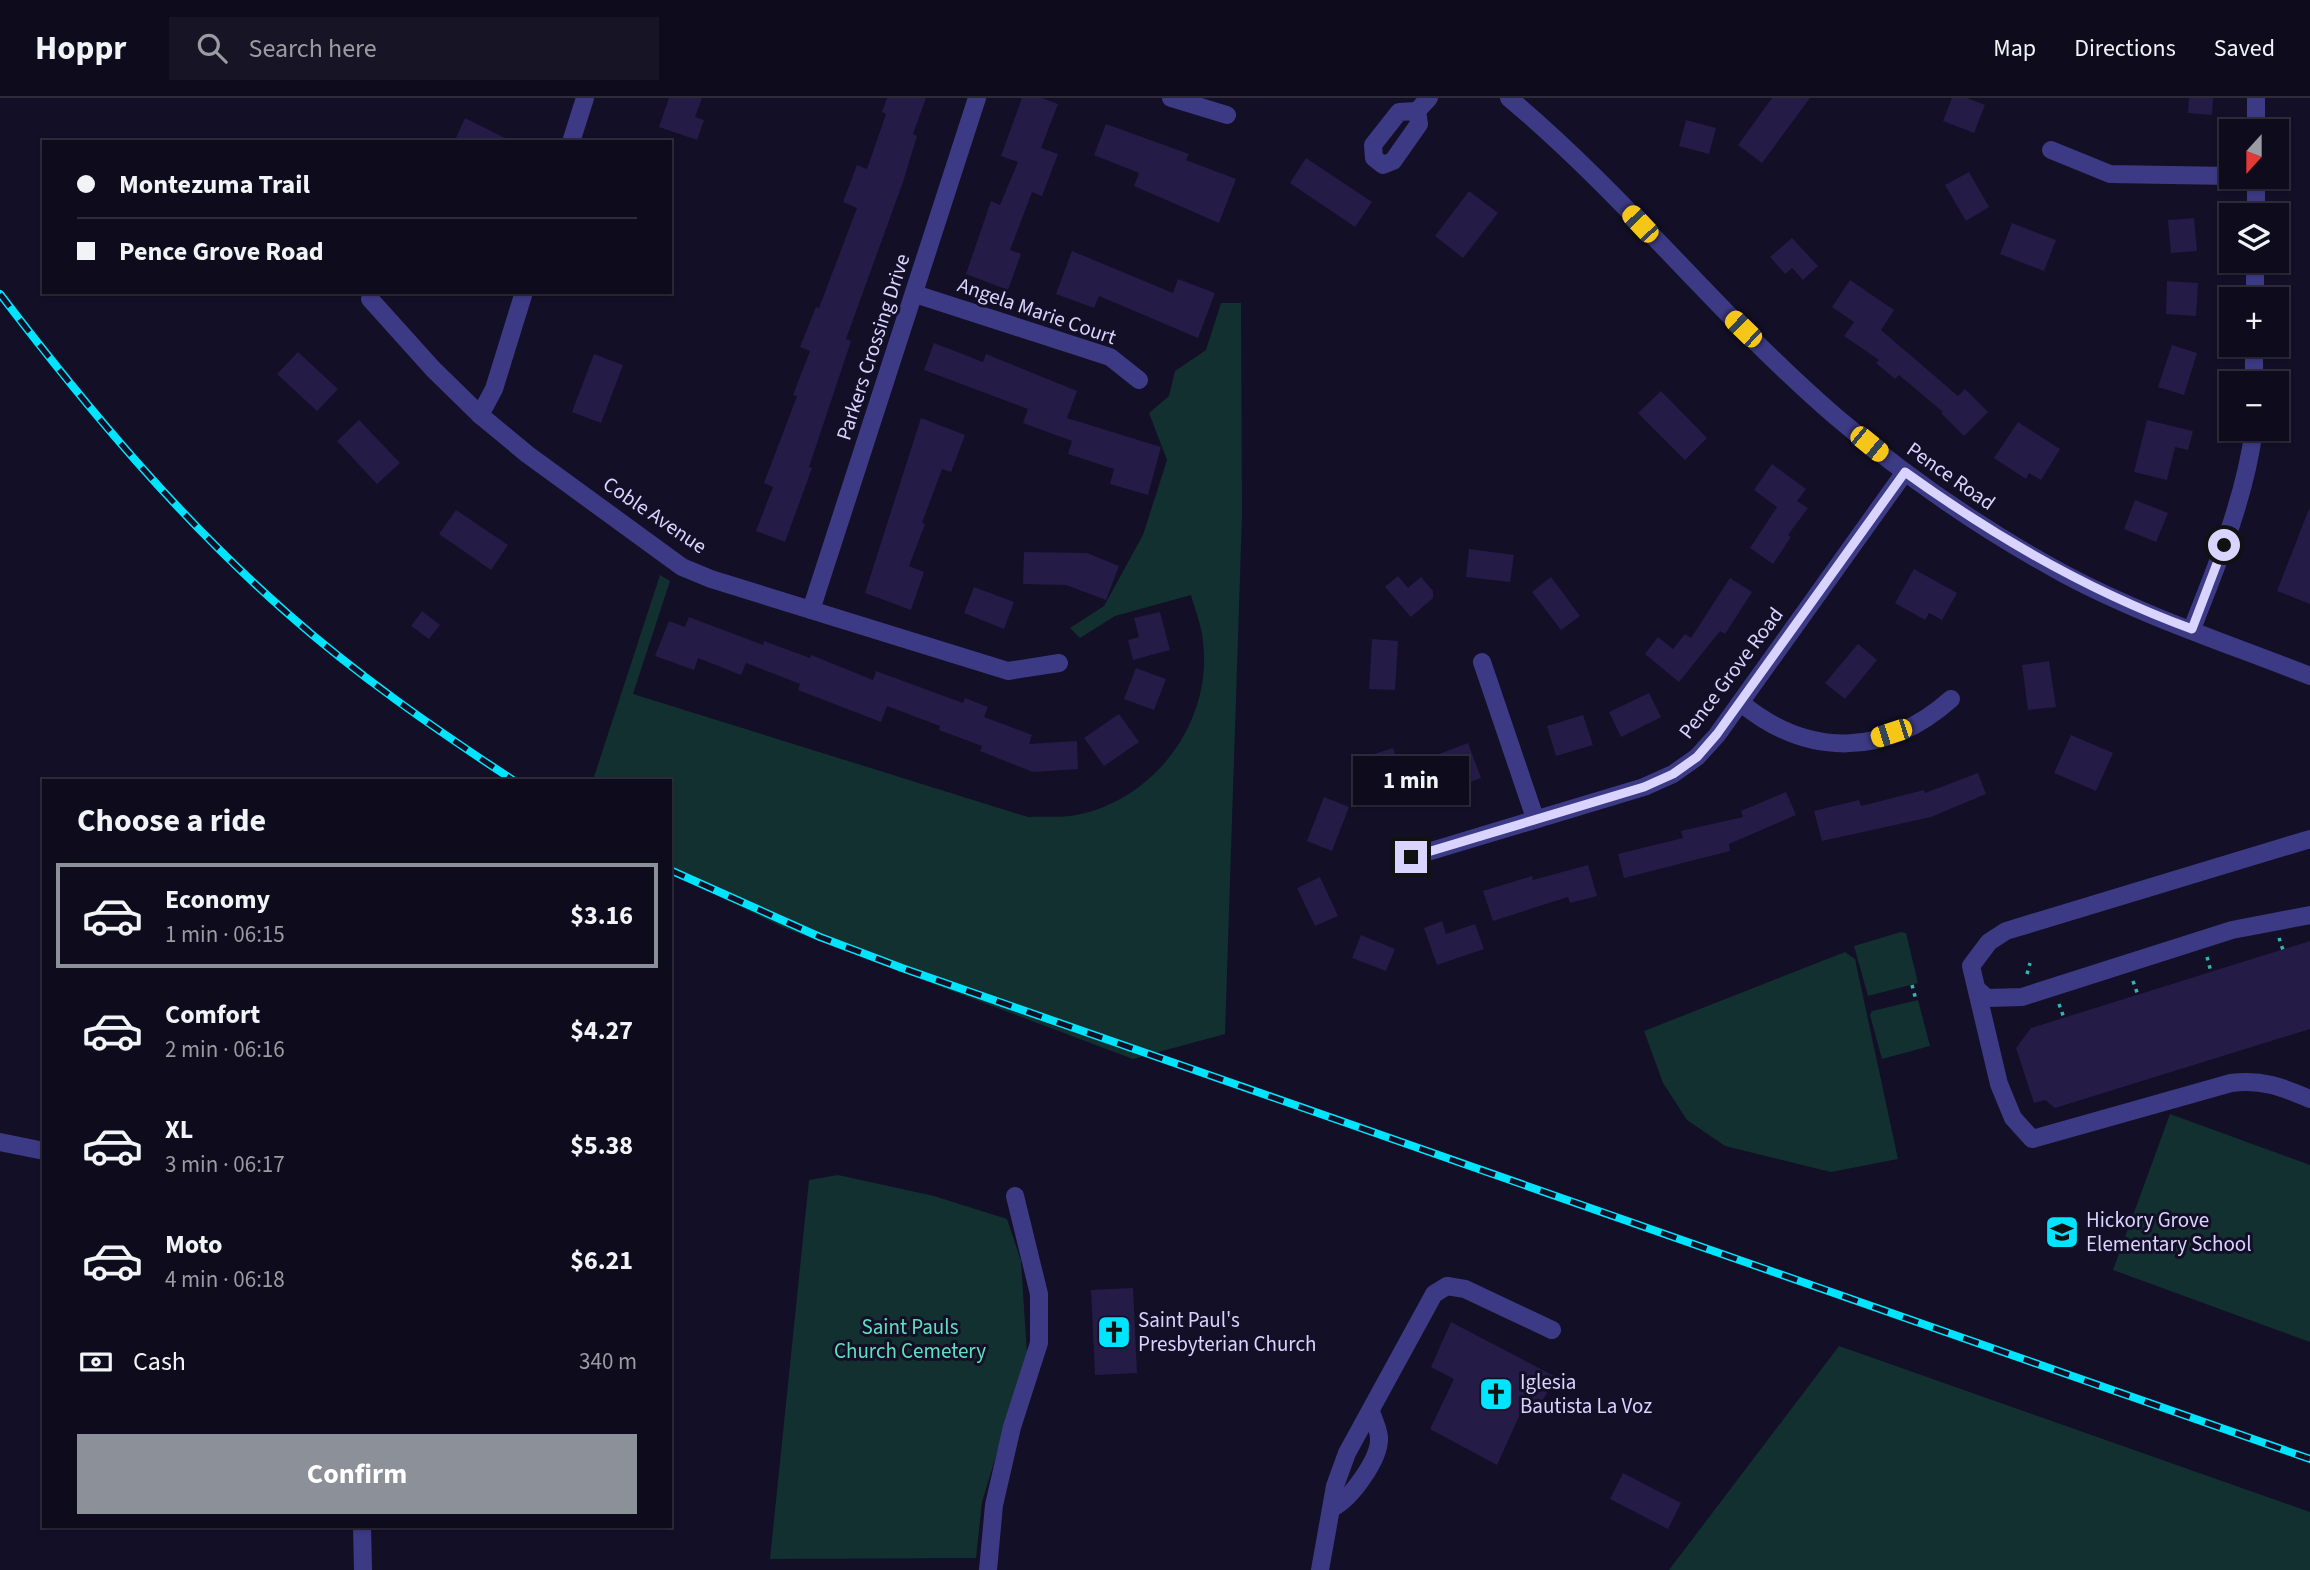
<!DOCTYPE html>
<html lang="en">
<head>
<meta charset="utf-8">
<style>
  :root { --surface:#0e0b1c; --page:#171425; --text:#f1f3f6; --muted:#9b9ba3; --line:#2e2b3b; --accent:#8c9099 }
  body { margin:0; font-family:"Source Sans 3",sans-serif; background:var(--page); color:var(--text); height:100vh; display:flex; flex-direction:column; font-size:26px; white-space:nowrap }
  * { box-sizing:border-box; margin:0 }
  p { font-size:23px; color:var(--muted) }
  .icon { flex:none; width:38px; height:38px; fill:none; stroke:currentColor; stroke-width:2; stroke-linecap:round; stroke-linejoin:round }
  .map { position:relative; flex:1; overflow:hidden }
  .panel { position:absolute; left:42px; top:681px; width:630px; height:749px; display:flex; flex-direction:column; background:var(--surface); border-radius:0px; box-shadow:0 2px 5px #0004,0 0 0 2px var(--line) }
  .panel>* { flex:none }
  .hud { position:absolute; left:42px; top:42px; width:630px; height:154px; border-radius:0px; box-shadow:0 2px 5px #0004,0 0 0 2px var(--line); display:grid; align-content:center; height:154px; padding:0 35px; background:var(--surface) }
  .needle { width:46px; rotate:201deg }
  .fabs { position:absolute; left:2219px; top:21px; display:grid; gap:14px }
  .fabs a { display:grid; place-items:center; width:70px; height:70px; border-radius:0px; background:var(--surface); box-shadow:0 2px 5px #0004,0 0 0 2px var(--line); font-size:35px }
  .end { position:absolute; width:32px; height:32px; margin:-16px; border:9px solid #d9d4ff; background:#111; box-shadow:0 0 0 4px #111 }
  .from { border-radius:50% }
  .bubble { position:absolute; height:49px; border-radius:0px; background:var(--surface); box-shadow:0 2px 5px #0004,0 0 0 2px var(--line); font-size:23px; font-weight:700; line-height:49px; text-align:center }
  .car { position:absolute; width:21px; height:42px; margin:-21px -10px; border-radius:9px; box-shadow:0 0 5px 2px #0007; background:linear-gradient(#f5c518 24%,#345 0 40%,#f5c518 0 76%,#345 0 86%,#f5c518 0) }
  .hud b { display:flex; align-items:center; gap:24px; height:66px; font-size:26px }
  .hud b+b { border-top:2px solid var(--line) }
  .hud i { width:18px; height:18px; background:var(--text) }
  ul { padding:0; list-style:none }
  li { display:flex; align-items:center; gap:21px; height:105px; margin:0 14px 10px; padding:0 21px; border:4px solid transparent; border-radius:0px }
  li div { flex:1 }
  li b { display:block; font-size:26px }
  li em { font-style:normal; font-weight:700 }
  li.current { border-color:var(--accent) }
  li>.icon { width:63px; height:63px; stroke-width:1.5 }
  h2 { padding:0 35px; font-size:32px; line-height:84px }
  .pay { display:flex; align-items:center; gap:18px; height:77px; padding:0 35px; font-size:26px }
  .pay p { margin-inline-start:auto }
  .primary-button { display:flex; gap:14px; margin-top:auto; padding:14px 35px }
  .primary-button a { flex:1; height:80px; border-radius:0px; background:var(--accent); color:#fff; font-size:28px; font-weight:700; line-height:80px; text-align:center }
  header { display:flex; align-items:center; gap:42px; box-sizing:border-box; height:98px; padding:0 35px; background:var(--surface); border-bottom:2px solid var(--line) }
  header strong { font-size:33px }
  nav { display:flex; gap:38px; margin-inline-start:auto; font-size:24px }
  .search { width:490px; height:63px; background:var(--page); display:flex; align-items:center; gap:18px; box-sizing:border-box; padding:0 24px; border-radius:0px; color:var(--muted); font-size:26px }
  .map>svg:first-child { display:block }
  .green { fill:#12302f }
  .building { fill:#241b47 }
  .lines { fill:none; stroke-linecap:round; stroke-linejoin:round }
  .path { stroke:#2fb8b0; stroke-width:3.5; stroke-dasharray:3.5 5; stroke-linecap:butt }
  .minor { stroke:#3d3a85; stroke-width:18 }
  .rail-casing { stroke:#00e5ff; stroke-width:8 }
  .rail { stroke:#130f26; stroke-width:5; stroke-dasharray:16; stroke-linecap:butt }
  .route { stroke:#d9d4ff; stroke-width:9 }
  .labels { text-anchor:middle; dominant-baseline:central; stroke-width:6; stroke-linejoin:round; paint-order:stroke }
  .street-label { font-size:21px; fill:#d9d4ff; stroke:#130f26 }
  .poi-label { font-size:21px; fill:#d9d4ff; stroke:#130f26; text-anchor:start }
  .park-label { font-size:21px; fill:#5fe0c0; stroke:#130f26 }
</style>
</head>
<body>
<header>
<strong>Hoppr</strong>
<div class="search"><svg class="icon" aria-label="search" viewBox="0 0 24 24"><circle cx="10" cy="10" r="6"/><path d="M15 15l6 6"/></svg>Search here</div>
<nav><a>Map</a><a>Directions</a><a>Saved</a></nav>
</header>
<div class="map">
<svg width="2310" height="1472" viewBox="0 0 2310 1472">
  <rect width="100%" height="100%" fill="#130f26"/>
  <!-- green -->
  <g class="green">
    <path d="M1221,205H1241L1242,417L1225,936L1133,961L782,829L670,775V682H593L660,477L670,483L633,596L1028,719C1044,718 1061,720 1076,717C1155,702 1213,623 1203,544C1202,528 1195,512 1191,497L1115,518L1080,540L1070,530L1104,508L1143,437L1167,362L1149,315L1169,298L1175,273L1206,252Z"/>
    <path d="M1901,834L1906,835L1918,885L1868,898L1854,848Z"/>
    <path d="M1845,854L1855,861L1898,1061L1831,1074L1725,1048L1687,1022L1663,985L1644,933Z"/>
    <path d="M1918,902L1930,948L1882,961L1870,917L1872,913Z"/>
    <path d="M2170,1016L2310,1067V1244L2113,1172Z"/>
    <path d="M838,1077L934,1098L1007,1121L1021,1163L1027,1256L982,1404L976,1460L770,1461L809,1082Z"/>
    <path d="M1839,1248L2310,1414V1472H1669Z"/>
  </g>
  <!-- building -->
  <g class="building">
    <path d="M669,0H702L695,19L704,22L697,42L659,29Z"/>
    <path d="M887,0H926L913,36L917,38L903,84L846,241L851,243L809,369L812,370L785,444L756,433L773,389L764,385L797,298L793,297L810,253L800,249L816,209L819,210L857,110L843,104L857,67L867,71L886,16L882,14Z"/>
    <path d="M1022,0H1042L1058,6L1041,50L1058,56L1042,98L1032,94L1010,152L1021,156L1008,192L966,176L991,103L1000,107L1018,64L1001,58Z"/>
    <path d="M1772,0H1810L1762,65L1738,47Z"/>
    <path d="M1952,0H1967L1985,7L1974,35L1943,23Z"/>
    <path d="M2189,0H2213L2212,17L2188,15Z"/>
    <path d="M465,20L513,44H454Z"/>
    <path d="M1686,22L1716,30L1709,56L1679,48Z"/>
    <path d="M1106,26L1189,56L1186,62L1236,81L1219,125L1134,88L1139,75L1094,57Z"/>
    <path d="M1306,60L1372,104L1355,129L1290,85Z"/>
    <path d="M1969,74L1989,109L1966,123L1945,87Z"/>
    <path d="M1469,93L1498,115L1463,160L1435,138Z"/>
    <path d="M2194,120L2197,153L2171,155L2168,122Z"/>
    <path d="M2012,125L2056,142L2044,173L2000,156Z"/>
    <path d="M1792,140L1818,168L1803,182L1792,170L1785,176L1770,159Z"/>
    <path d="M1072,153L1173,195L1178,181L1215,195L1198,240L1099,198L1094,210L1056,196Z"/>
    <path d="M1850,182L1894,212L1881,232L1958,298L1965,291L1988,314L1964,338L1941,315L1943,314L1899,277L1895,281L1876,265L1879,262L1844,238L1854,224L1832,209Z"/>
    <path d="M2167,183L2198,185L2196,218L2166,216Z"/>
    <path d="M934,245L983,264L986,256L1077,293L1067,320L1161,349L1148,397L1110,386L1114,371L1068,356L1072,343L1023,325L1028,311L924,272Z"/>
    <path d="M2172,247L2197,255L2184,297L2158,289Z"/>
    <path d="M298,254L338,291L317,313L277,276Z"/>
    <path d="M594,256L623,267L601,325L572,314Z"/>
    <path d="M1661,293L1707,340L1685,362L1638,315Z"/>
    <path d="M921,320L965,337L951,374L942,371L922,425L925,426L909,468L924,474L911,512L865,495Z"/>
    <path d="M359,322L400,365L377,386L337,343Z"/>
    <path d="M2147,322L2193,333L2188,352L2175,349L2167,382L2134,374Z"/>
    <path d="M2018,324L2060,351L2041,382L2029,375L2026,381L1994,360Z"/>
    <path d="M1772,366L1806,391L1797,403L1808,410L1788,437L1791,439L1773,466L1750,450L1777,409L1754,392Z"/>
    <path d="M2135,402L2168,415L2156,444L2124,431Z"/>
    <path d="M2309,411L2310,412V506L2277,493Z"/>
    <path d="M456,412L508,447L491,472L439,436Z"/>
    <path d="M1469,451L1514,457L1510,484L1466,479Z"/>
    <path d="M1024,454L1087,455L1119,468L1106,502L1066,487L1023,486Z"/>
    <path d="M1914,471L1957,495L1942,522L1929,515L1925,522L1895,505Z"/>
    <path d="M1398,478L1408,490L1421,479L1433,493V500L1411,519L1385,489Z"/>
    <path d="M1551,479L1580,518L1561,532L1532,494Z"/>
    <path d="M1730,480L1752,494L1725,536L1720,533L1679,584L1645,556L1658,539L1673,551L1685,536L1691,540Z"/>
    <path d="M974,489L1014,504L1004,531L964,515Z"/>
    <path d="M422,513L440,527L429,541L411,528Z"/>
    <path d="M1160,514L1170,552L1133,562L1128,542L1139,539L1134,520Z"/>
    <path d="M689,519L763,547L764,543L810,560L811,557L873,582L876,573L963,605L965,600L988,609L984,619L1032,637L1029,646L1077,643L1078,671L1033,674L980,653L982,648L939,632L940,628L887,608L881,624L798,592L800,586L746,565L741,577L698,560L694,572L655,558L669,523L685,529Z"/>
    <path d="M1372,541L1398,543L1395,592L1369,591Z"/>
    <path d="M1858,546L1877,562L1845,601L1825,585Z"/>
    <path d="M2049,563L2056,609L2028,612L2022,567Z"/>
    <path d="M1136,570L1166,581L1154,612L1124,601Z"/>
    <path d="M1649,595L1661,619L1621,639L1609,614Z"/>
    <path d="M1119,616L1139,644L1104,668L1084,640Z"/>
    <path d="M1583,617L1593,647L1556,658L1547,628Z"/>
    <path d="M2071,637L2113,655L2096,693L2054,675Z"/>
    <path d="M1468,645L1481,680L1452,691L1439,656Z"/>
    <path d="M1393,650L1406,691L1391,696L1385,679L1360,687L1352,663Z"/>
    <path d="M1978,675L1986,696L1931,719L1822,743L1814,713L1859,702L1861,708L1924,692L1925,695Z"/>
    <path d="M1786,694L1796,717L1729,746L1730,753L1624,780L1618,756L1683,740L1681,733L1743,719L1741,713Z"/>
    <path d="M1324,699L1349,709L1332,753L1307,743Z"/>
    <path d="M1588,767L1597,798L1570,805L1568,799L1493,823L1483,793L1532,778L1533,782Z"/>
    <path d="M1320,779L1338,818L1315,828L1297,790Z"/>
    <path d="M1442,823L1446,836L1475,826L1484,851L1437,867L1424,830Z"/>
    <path d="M1361,837L1395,851L1386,873L1352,860Z"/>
    <path d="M2310,843V931L2055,1010L2045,1002L2034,1005L2016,950L2031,930Z"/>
    <path d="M1133,1190L1137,1275L1095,1277L1091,1192Z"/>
    <path d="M1451,1224L1556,1279L1534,1317L1522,1312L1497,1367L1430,1331L1454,1281L1431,1269Z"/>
    <path d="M1623,1375L1681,1405L1668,1431L1610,1401Z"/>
  </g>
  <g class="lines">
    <!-- path -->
    <g class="path">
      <path d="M2279,840L2283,852"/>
      <path d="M2207,859L2211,874"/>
      <path d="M2027,876L2030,865"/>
      <path d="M2133,883L2138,897"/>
      <path d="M1912,887L1916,902"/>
      <path d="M2059,906L2064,920"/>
    </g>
    <!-- minor -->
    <g class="minor">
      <path d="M1171,0L1227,17"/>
      <path d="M1509,0C1626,98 1720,219 1835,318C1906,379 1983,432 2066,477C2143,518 2229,546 2310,578"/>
      <path d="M1417,13L1419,26L1393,63L1383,67L1374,60L1373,47L1399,14L1417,13L1429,0"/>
      <path d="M2256,33V0"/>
      <path d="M571,44L585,0"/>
      <path d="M2051,52L2110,76L2231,78"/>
      <path d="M2256,117V79"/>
      <path d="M915,196L1110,259L1139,282"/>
      <path d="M370,201L433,271L480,317L527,356L682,469L711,481L1008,573L1059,565"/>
      <path d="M2255,201V163"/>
      <path d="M2254,285V247"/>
      <path d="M480,317L494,291L524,194"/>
      <path d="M811,512L977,0"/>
      <path d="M2192,531C2217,466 2245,401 2254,331"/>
      <path d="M1482,564L1535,720"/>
      <path d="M1741,605C1808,660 1886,659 1951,601"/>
      <path d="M2310,741L2006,833L1989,844L1971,868L1999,986L2013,1020L2032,1041L2231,985C2262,981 2282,989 2310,1001"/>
      <path d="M1411,759L1644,689L1673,676L1697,659L1717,637L1905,374"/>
      <path d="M1979,893L1987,900L2022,899L2232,832L2310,817"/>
      <path d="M0,1044L44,1053"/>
      <path d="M1334,1409C1351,1400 1380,1361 1379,1340C1379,1332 1373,1321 1371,1313"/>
      <path d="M362,1428L363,1472"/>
      <path d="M988,1472L994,1407L1012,1329L1039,1245V1196L1015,1098"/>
      <path d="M1320,1472L1335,1388L1347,1355L1434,1196L1447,1188L1465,1191L1552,1232"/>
    </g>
    <!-- rail casing -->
    <g class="rail-casing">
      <g id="rail">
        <path d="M0,196C87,310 179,420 287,515C357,577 435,631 513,682"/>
        <path d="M670,772L820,839L902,870L2310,1361"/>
      </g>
    </g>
    <!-- rail -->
    <use href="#rail" class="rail"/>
  </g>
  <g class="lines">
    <!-- route -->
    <path class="route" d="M1411,759L1644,689L1673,676L1697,659L1717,636L1905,374C1995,439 2088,493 2192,531L2224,447"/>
  </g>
  <!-- icons -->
  <defs>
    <g id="school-square" transform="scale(1.75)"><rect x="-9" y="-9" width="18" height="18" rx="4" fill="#00e5ff" stroke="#130f26"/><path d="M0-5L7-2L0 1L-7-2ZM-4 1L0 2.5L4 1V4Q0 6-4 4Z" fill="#111"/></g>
    <g id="church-square" transform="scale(1.75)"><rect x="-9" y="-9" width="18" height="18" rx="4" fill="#00e5ff" stroke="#130f26"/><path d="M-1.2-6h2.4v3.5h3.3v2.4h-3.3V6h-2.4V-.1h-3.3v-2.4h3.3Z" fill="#111"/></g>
  </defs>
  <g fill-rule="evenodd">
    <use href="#school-square" x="2062" y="1134"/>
    <use href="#church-square" x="1114" y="1234"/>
    <use href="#church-square" x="1496" y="1296"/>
  </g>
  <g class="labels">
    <!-- street labels -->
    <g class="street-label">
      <text transform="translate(1037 213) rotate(19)">Angela Marie Court</text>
      <text transform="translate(873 249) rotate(-72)">Parkers Crossing Drive</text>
      <text transform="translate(1951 378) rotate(35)">Pence Road</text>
      <text transform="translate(655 417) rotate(34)">Coble Avenue</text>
      <text transform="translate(1731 575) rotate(-53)">Pence Grove Road</text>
    </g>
    <!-- poi labels -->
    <g class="poi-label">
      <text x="2086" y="1122">Hickory Grove<tspan x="2086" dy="24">Elementary School</tspan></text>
      <text x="1138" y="1222">Saint Paul's<tspan x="1138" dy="24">Presbyterian Church</tspan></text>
      <text x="1520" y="1284">Iglesia<tspan x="1520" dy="24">Bautista La Voz</tspan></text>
    </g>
    <!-- park labels -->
    <g class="park-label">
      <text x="910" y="1229">Saint Pauls<tspan x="910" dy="24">Church Cemetery</tspan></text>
    </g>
  </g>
</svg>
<div class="fabs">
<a><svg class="needle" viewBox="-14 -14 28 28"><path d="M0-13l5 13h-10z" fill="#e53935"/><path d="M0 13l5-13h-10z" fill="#9b9ba3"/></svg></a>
<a><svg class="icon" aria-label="layers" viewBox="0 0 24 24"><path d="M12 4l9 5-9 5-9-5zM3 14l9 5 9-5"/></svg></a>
<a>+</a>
<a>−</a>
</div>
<i class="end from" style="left:2224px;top:447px"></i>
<i class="end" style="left:1411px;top:759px"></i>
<div class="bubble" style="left:1353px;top:658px;width:116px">1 min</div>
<i class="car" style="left:1640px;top:126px;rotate:317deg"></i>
<i class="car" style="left:1743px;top:231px;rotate:314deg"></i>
<i class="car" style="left:1869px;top:346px;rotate:129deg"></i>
<i class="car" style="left:1891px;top:635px;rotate:252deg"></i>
<div class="hud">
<b><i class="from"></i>Montezuma Trail</b>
<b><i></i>Pence Grove Road</b>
</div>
<section class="panel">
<h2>Choose a ride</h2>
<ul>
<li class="current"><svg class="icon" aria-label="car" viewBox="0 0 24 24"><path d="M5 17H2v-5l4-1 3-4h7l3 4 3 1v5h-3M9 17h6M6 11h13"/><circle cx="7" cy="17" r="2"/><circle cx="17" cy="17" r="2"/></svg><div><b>Economy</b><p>1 min · 06:15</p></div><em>$3.16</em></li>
<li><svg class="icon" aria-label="car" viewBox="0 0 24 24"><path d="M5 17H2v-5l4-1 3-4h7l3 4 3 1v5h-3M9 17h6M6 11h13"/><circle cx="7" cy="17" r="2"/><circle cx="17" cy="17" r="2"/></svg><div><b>Comfort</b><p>2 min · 06:16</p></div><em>$4.27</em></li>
<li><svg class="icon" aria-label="car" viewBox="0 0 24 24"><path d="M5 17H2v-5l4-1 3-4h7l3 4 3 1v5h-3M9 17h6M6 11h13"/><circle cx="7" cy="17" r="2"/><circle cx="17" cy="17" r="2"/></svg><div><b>XL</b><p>3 min · 06:17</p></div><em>$5.38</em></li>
<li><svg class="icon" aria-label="car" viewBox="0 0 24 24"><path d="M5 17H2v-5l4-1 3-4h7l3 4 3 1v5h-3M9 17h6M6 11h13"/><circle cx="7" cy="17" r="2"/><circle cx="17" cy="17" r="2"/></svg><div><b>Moto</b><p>4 min · 06:18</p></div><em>$6.21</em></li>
</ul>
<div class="pay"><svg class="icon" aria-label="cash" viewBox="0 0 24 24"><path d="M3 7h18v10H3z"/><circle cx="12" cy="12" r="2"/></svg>Cash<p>340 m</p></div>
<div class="primary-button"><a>Confirm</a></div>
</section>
</div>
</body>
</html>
